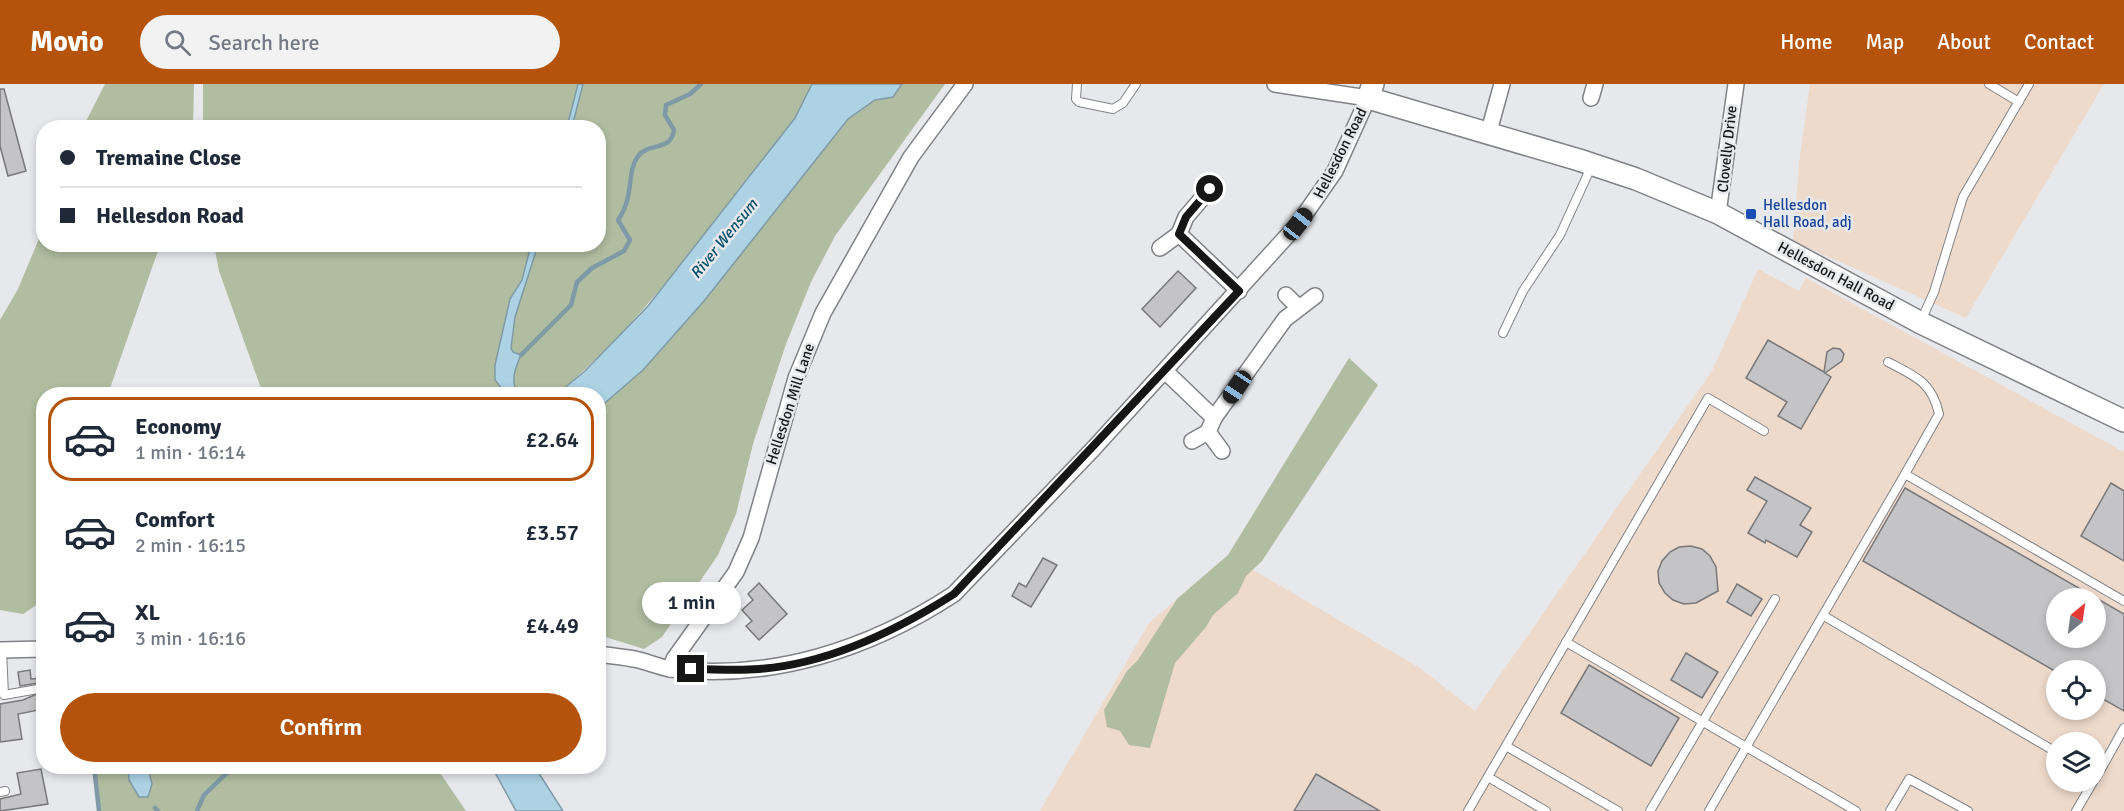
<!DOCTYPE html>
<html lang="en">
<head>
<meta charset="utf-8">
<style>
  :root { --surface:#fff; --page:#f2f2f3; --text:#1f2937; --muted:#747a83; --line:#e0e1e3; --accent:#b45309 }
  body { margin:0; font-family:Signika,sans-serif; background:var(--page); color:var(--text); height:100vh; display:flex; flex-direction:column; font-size:22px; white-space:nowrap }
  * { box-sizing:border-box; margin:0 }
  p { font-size:20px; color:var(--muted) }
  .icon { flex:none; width:33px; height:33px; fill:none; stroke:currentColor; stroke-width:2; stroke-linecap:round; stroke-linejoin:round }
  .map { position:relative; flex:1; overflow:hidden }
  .side { position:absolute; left:36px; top:303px; width:570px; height:387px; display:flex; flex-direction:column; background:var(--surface); border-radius:24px; box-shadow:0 3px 9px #0003 }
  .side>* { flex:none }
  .banner { position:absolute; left:36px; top:36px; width:570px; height:132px; border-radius:24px; box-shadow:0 3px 9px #0003; display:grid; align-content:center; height:132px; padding:0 24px; background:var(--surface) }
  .needle { width:39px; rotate:29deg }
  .fabs { position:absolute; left:2046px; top:504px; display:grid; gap:12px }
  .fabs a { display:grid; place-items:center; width:60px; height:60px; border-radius:50%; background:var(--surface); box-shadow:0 3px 9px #0003; font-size:30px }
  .end { position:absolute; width:27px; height:27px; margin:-14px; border:8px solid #161617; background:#fff; box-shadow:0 0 0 3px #fff }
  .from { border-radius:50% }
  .bubble { position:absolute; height:42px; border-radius:21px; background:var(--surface); box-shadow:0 3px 9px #0003; font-size:20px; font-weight:600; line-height:42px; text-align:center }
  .car { position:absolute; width:18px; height:36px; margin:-18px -9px; border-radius:8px; box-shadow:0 0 4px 2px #0007; background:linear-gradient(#222 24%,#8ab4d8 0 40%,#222 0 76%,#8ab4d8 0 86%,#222 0) }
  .banner b { display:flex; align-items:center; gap:21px; height:57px; font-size:22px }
  .banner b+b { border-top:2px solid var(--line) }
  .banner i { width:15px; height:15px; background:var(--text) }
  ul { padding:10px 0 0; list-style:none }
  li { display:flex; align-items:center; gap:18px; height:84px; margin:0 12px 9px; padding:0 12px; border:3px solid transparent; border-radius:24px }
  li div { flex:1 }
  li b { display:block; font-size:22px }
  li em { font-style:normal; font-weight:600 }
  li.selected { border-color:var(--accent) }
  li>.icon { width:54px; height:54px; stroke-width:1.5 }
  .button { display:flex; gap:12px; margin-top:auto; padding:12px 24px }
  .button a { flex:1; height:69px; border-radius:36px; background:var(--accent); color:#fff; font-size:24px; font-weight:600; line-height:69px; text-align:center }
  header { display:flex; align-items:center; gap:36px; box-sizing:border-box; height:84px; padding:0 30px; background:var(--accent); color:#fff }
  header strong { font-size:28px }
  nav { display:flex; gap:33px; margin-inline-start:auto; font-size:21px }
  .search { width:420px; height:54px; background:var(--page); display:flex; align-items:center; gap:15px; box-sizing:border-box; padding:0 21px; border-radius:33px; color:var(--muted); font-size:22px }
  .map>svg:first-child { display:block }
  .industrial { fill:#eedacb; fill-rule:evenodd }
  .green { fill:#b0bda0 }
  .water { fill:#acd2e4; stroke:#7f9aa6; stroke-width:1.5 }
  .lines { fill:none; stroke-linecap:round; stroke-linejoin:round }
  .stream { stroke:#7f9aa6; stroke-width:4.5 }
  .building { fill:#c4c3c6; stroke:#78777a; stroke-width:1.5; fill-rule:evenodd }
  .lane-casing { stroke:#818286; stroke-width:10 }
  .street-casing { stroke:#818286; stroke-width:18 }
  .secondary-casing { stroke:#818286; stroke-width:24 }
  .lane { stroke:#fff; stroke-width:8 }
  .street { stroke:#fff; stroke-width:15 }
  .secondary { stroke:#fff; stroke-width:21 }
  .route { stroke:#161617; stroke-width:8 }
  .transit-dot { fill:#1a4fb4; stroke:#e7e8ec; stroke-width:2 }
  .labels { text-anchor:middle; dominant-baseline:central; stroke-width:5; stroke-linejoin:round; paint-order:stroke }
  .street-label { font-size:15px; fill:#161617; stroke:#e7e8ec }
  .transit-label { font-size:15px; fill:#164399; stroke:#e7e8ec; text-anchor:start }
  .water-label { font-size:16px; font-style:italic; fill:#05506a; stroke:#e7e8ec }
</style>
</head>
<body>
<header>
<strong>Movio</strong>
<div class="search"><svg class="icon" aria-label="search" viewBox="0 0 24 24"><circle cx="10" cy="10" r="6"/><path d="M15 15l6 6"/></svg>Search here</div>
<nav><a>Home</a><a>Map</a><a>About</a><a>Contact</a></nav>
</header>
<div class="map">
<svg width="2124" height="727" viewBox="0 0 2124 727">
  <rect width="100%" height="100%" fill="#e7e8ec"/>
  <!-- industrial -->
  <g class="industrial">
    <path d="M1810,0H2104L1966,234L1793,157L1799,79Z"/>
    <path d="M1758,185L1799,207L1806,194L2124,368V727H1040L1149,539L1228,471L1420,584L1475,627L1712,287ZM2056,514H2096V554H2056ZM2056,586H2096V626H2056ZM2056,658H2096V698H2056Z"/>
  </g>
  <!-- green -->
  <g class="green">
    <path d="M105,0H194L193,43H83Z"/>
    <path d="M203,0H812L795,34C718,129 651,232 557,310H263L219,187L214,161L598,160V44L203,43Z"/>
    <path d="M902,0H945L835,152L811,198L786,260L753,360L736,430L718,471L662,553L644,565L599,551L598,324L643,286L704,217L848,35C856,30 866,19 875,16C886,12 896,13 902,0Z"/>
    <path d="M43,145L44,160L160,161L108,310H44L43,511L41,518L23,530L0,526V236L18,205Z"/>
    <path d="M1349,274L1378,301L1262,477L1246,492L1238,509L1213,531L1206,543L1175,579L1150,664L1129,661L1120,647L1107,643L1104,626L1127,587L1138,576L1177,515L1228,471Z"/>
    <path d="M94,683H436L466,727H99Z"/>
  </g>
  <!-- water -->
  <g class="water">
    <path d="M578,0H583L572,43H567Z"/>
    <path d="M812,0H902L893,13L875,16L848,35L704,217L643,286L599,324L598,310H557L585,287L648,222L795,34Z"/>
    <path d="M531,161H538L515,233L511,264L513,268L521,271C515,284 510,297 518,310H506L495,296V281L510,215L522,196Z"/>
    <path d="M128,683H148L152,700L148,713H139L129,696Z"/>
    <path d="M492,683H535L563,727H516Z"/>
  </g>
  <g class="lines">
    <!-- stream -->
    <g class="stream">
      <path d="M521,271L571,221L577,198L592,184L624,167L630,156L618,136C635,112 626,89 638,72C649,58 671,68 674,46L665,31L666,21L690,10L701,0"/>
      <path d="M94,682L99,727"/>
      <path d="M155,724L158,727"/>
      <path d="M197,727L204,711L234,682"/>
    </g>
  </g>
  <!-- building -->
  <g class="building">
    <path d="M0,5H4L26,87L8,92L0,62Z"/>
    <path d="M1178,187L1196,204L1160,243L1142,225Z"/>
    <path d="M1768,256L1824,288L1827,268L1833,264L1840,265L1844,270L1842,277L1825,289L1831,293L1801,345L1778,332L1787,318L1746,294Z"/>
    <path d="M1755,393L1811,424L1800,441L1812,448L1797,473L1766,456L1765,459L1748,449L1767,417L1747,406Z"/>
    <path d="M2111,399L2124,407V477L2081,452Z"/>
    <path d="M1905,404L2124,530V627L2096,611V586H2053L1863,477ZM2056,514H2096V554H2056Z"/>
    <path d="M1691,462L1702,465L1710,472L1716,483L1718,507L1696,519L1684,520L1673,516L1665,509L1659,499L1658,487L1662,477L1670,468L1679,463Z"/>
    <path d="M1043,474L1057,481L1031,523L1012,512L1019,499L1026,503Z"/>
    <path d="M759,499L787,530L759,556L746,542L752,537L742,526L753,516L748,510Z"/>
    <path d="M1737,500L1762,515L1751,532L1727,518Z"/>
    <path d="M1686,569L1718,588L1702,614L1671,596Z"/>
    <path d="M1589,581L1679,634L1651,682L1561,629Z"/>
    <path d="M30,586L31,595L44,594V603L38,599L20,602L18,588Z"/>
    <path d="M44,607V625L18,630L22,655L0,658V620L23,616Z"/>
    <path d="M41,685L48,720L0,727V715L21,710L17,689Z"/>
    <path d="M1316,690L1380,727H1294Z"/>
  </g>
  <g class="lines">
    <!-- lane casing -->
    <g class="lane-casing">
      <g id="lane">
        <path d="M1077,0L1076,15L1079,18L1113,25L1123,19L1136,0"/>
        <path d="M1989,0L2019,18"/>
        <path d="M1921,237L1934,208L1963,113L2029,0"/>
        <path d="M1503,249L1523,207L1560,151L1592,81"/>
        <path d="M1888,278C1915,292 1932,298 1939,330L1905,390"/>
        <path d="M1824,532L2056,668"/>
        <path d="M1566,558L1856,727"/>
        <path d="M2,566L4,611L38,605"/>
        <path d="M1506,662L1618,727"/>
        <path d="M1488,693L1546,727"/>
        <path d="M2096,694L2124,644"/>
        <path d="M0,708L5,707"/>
        <path d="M1468,727L1708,314L1764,347"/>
        <path d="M1650,727L1775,515"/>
        <path d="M1709,727L1905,390L2124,517"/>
        <path d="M1890,727L1909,695L1968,727"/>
        <path d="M2076,727L2093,698"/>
      </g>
    </g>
    <!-- street casing -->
    <g class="street-casing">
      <g id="street">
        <path d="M1591,14L1595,0"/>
        <path d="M1489,47L1502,0"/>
        <path d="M1718,129L1736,0"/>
        <path d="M1179,150L1186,133L1210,105"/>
        <path d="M1160,164L1179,150L1239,207"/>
        <path d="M1286,211L1299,224"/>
        <path d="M1165,287L1214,334"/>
        <path d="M1192,357L1208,348"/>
        <path d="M1222,367L1208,348L1214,334L1285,235L1315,212"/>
        <path d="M0,566L44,565"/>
        <path d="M598,570C612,572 626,573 639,576C650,579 660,583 670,585C772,597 870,565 954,510L1094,364L1298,140L1335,87L1368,14L1275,0"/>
        <path d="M670,585L674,575L736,488L751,454L796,294L823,229L911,73L965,0"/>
      </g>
    </g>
    <!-- secondary casing -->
    <g class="secondary-casing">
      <path id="secondary" d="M1373,0L1368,14L1579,76L1636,95L1718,129L1921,239L2124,337"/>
    </g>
    <!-- lane -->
    <use href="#lane" class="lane"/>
    <!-- street -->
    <use href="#street" class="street"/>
    <!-- secondary -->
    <use href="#secondary" class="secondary"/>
  </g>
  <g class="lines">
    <!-- route -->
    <path class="route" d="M691,585C713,585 737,587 759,585C829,580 896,547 954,510L1239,207L1179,150L1186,133L1210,105"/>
  </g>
  <!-- markers -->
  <rect class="transit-dot" x="1745" y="124" width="12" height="12" rx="3"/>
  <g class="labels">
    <!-- street labels -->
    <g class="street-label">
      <text transform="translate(1727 65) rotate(-84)">Clovelly Drive</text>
      <text transform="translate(1340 69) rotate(-63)">Hellesdon Road</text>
      <text transform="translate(1836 192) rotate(28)">Hellesdon Hall Road</text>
      <text transform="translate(790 320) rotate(-72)">Hellesdon Mill Lane</text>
    </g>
    <!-- transit labels -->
    <g class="transit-label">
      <text x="1763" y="121">Hellesdon<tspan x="1763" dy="17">Hall Road, adj</tspan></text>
    </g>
    <!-- water labels -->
    <g class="water-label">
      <text transform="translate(724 155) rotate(-51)">River Wensum</text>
    </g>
  </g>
</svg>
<div class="fabs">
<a><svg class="needle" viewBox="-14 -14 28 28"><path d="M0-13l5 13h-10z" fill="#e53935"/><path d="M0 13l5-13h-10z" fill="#747a83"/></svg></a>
<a><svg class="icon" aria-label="locate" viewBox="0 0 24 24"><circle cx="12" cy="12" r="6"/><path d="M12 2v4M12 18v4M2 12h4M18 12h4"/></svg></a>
<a><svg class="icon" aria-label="layers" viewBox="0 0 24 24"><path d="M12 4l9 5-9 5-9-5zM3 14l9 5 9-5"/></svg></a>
</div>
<i class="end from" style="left:1210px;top:105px"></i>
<i class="end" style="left:691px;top:585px"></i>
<div class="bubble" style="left:642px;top:498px;width:99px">1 min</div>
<i class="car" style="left:1298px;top:140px;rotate:38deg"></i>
<i class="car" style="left:1237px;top:303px;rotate:214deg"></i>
<div class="banner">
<b><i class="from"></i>Tremaine Close</b>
<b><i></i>Hellesdon Road</b>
</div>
<section class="side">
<ul>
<li class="selected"><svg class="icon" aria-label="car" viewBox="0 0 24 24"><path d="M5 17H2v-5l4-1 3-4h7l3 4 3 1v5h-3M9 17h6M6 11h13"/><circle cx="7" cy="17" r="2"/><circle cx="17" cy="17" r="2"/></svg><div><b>Economy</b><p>1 min · 16:14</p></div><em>£2.64</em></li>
<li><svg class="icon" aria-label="car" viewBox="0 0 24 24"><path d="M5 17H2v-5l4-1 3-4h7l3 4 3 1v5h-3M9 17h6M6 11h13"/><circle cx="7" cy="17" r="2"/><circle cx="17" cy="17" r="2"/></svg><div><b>Comfort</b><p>2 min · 16:15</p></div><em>£3.57</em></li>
<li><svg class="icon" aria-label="car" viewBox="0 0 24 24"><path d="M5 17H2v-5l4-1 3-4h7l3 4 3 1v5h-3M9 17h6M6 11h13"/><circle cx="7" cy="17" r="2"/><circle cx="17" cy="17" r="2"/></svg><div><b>XL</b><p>3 min · 16:16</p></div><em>£4.49</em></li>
</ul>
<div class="button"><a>Confirm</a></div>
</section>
</div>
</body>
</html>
